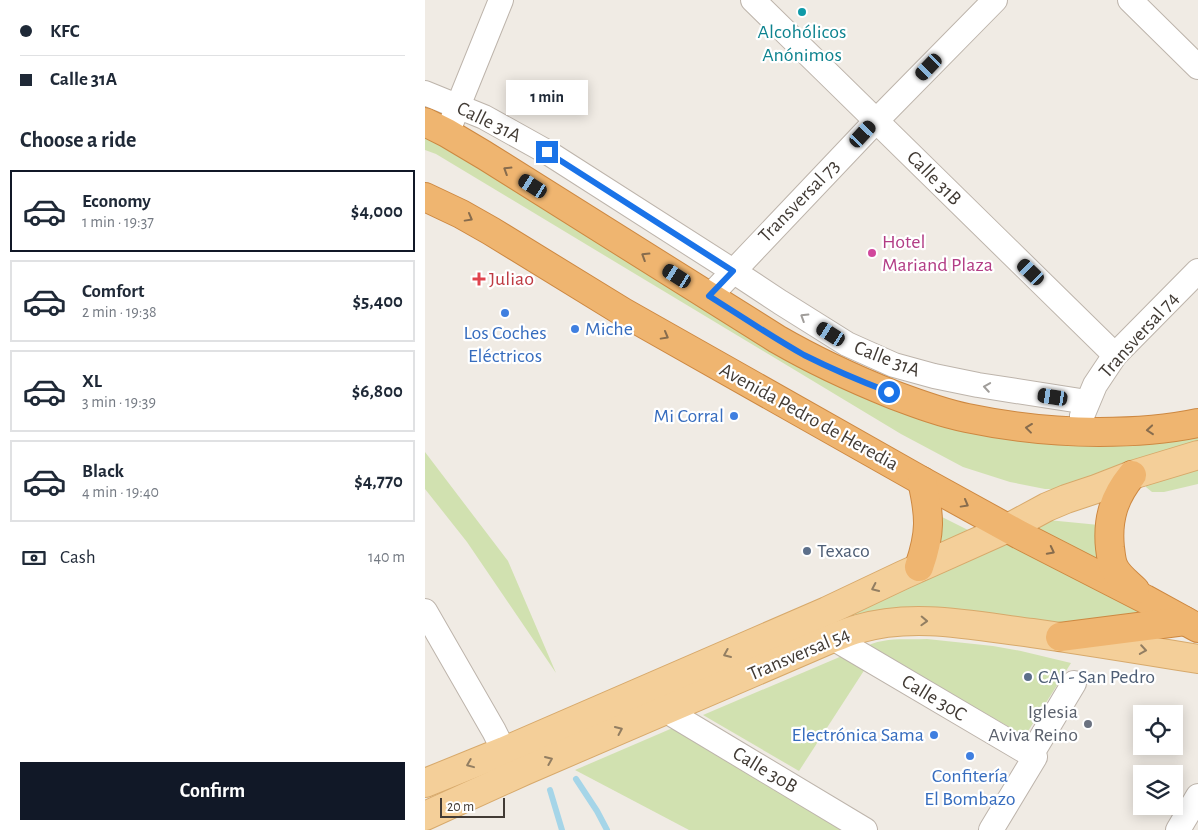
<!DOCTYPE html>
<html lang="en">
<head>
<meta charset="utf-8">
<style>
  :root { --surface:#fff; --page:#f2f2f3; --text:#1f2937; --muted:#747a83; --line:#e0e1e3; --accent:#111827 }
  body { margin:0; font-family:"Alegreya Sans",sans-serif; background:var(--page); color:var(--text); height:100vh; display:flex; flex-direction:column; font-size:19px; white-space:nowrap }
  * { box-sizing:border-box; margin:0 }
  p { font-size:16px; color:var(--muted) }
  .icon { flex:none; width:28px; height:28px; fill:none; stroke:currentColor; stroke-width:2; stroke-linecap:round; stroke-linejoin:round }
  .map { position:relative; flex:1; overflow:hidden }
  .details { display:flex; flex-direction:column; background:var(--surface); width:425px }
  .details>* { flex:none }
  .banner { display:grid; align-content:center; height:110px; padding:0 20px; background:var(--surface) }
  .tools { position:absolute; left:708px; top:705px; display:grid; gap:10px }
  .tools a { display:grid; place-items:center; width:50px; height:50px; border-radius:0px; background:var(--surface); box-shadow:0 2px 12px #0003; font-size:25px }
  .scale { position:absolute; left:15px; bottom:12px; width:65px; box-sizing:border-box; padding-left:5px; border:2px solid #423b35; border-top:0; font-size:14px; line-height:18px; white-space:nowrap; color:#423b35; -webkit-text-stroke:4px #fff; paint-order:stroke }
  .end { position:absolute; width:22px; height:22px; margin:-11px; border:6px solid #1a73e8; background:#fff; box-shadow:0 0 0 2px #fff }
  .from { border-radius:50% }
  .bubble { position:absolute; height:35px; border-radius:0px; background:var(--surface); box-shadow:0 2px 12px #0003; font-size:16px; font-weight:700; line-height:35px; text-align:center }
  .car { position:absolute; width:15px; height:30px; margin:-15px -8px; border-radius:6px; box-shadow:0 0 4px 1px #0007; background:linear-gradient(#222 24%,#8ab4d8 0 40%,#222 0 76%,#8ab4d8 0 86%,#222 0) }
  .banner b { display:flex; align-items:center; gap:18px; height:48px; font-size:19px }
  .banner b+b { border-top:1px solid var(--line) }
  .banner i { width:12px; height:12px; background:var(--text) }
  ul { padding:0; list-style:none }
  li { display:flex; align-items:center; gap:15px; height:82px; margin:0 10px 8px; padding:0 10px; border:2px solid var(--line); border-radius:0px }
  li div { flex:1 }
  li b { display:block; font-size:19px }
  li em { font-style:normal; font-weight:700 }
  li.active { border-color:var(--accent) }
  li>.icon { width:45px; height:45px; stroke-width:1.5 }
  h2 { padding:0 20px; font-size:22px; line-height:60px }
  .pay { display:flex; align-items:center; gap:12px; height:55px; padding:0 20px; font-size:19px }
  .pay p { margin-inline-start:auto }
  .action { display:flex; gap:10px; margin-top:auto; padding:10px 20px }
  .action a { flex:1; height:58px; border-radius:0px; background:var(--accent); color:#fff; font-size:20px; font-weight:700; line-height:58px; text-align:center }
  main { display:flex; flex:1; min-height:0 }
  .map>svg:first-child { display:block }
  .green { fill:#d1e1b0 }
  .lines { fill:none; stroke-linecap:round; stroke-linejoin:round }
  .stream { stroke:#a5d5e8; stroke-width:6 }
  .minor-casing { stroke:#bdb4ab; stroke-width:26 }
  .major-casing { stroke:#d7a96b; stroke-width:30 }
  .highway-casing { stroke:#cd8841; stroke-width:30 }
  .minor { stroke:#fff; stroke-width:24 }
  .major { stroke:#f4cf99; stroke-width:28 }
  .highway { stroke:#efb570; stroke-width:28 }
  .oneway { stroke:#876c4d }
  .oneway2 { stroke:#a09d9a }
  .oneway3 { stroke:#927e62 }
  .route { stroke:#1a73e8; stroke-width:6 }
  .culture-dot { fill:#0f9aa8; stroke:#fff; stroke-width:2 }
  .hotel-dot { fill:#d1479c; stroke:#fff; stroke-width:2 }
  .health-dot { fill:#e0444e; stroke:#fff; stroke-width:2 }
  .shop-dot { fill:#3f7fe0; stroke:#fff; stroke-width:2 }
  .service-dot { fill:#5c6f8a; stroke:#fff; stroke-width:2 }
  .worship-dot { fill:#6b7280; stroke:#fff; stroke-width:2 }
  .labels { text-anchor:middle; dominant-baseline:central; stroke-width:4.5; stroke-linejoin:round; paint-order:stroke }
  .culture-label { font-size:20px; fill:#0d838f; stroke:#fff }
  .street-label { font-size:20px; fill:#423b35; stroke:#fff }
  .hotel-label { font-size:20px; fill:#b23c85; stroke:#fff; text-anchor:start }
  .health-label { font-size:20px; fill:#be3a42; stroke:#fff; text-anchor:start }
  .shop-label { font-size:20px; fill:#366cbe; stroke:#fff }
  .service-label { font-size:20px; fill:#4e5e75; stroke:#fff; text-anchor:start }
  .worship-label { font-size:20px; fill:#5b616d; stroke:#fff; text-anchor:end }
</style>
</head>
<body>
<main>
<section class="details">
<div class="banner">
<b><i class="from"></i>KFC</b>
<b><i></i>Calle 31A</b>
</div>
<h2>Choose a ride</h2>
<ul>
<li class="active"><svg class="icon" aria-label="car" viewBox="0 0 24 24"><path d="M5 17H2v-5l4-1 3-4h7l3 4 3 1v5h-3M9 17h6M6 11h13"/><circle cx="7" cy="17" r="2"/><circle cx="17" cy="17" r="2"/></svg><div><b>Economy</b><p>1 min · 19:37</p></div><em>$4,000</em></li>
<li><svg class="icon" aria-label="car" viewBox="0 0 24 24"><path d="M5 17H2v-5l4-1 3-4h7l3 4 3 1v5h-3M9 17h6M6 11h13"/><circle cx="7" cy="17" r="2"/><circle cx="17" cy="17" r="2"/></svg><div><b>Comfort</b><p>2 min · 19:38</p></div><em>$5,400</em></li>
<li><svg class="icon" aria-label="car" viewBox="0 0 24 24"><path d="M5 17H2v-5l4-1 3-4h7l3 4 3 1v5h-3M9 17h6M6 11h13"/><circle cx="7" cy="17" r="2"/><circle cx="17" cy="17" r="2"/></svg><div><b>XL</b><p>3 min · 19:39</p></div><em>$6,800</em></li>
<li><svg class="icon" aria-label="car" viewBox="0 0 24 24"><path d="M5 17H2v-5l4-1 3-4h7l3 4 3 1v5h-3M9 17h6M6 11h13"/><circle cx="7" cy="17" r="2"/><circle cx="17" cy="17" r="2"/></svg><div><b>Black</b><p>4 min · 19:40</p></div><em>$4,770</em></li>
</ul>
<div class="pay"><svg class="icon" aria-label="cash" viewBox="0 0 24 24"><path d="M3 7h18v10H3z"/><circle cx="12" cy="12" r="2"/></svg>Cash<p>140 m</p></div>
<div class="action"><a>Confirm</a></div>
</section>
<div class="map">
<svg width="773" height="830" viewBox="0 0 773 830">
  <rect width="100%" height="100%" fill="#f0ebe4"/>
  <!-- green -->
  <g class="green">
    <path d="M0,135L458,403L773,434V446L648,489H620L585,482L538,467L476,434L11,154L0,150Z"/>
    <path d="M0,452L83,561L131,673L42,542L0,489Z"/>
    <path d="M773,467V484L739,492H727L721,487L720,480Z"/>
    <path d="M509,513L553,535L510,546Z"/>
    <path d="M623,520L674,525V569L605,534Z"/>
    <path d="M580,540L728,614L647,629L467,612L144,739Z"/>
    <path d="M502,639L568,646L596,651L646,663L600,736L442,646C460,637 481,640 502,639Z"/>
    <path d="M417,656L440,669L374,771L278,715Z"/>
    <path d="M250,727L418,830H264L150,770Z"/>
  </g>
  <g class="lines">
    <!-- stream -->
    <g class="stream">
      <path d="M151,779L172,811L182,830"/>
      <path d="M125,790L137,830"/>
    </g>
    <!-- minor casing -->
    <g class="minor-casing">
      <g id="minor">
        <path d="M328,0L690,355"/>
        <path d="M705,0L773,67"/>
        <path d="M0,93L59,117L122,152L308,271L355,302L422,344L469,365L509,376L553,385L662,402"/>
        <path d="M27,121L76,0"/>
        <path d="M284,297L451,121L570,0"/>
        <path d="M657,416L670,385L690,355L773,271"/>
        <path d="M0,611L69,731L79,751"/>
        <path d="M408,638L610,757L566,830"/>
        <path d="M240,710L440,830"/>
        <path d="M606,755L649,683"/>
        <path d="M753,830L773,796"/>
      </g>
    </g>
    <!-- major casing -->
    <g class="major-casing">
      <g id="major">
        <path d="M0,783L79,751L402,611L478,575L583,528L622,507L641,499L671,489L707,475L773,455"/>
        <path d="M0,816L99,771L408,638C416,635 425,631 433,629C489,612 551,626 607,633C663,641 718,650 773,659"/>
      </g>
    </g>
    <!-- highway casing -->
    <g class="highway-casing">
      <g id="highway">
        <path d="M0,122L22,133L59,155L352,339C390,361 429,379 469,395C493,404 517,413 542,418C585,427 630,432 674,432C707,432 741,430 773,423"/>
        <path d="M0,197L36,214L66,231L198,312L497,481L595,535L720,599L773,628"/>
        <path d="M707,475C689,497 682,519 685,548C686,554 686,561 689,567C693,576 703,583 710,590"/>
        <path d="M494,567C506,533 505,516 497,481"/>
        <path d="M635,637L760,621"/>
      </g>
    </g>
    <!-- minor -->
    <use href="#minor" class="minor"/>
    <!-- major -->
    <use href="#major" class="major"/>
    <!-- highway -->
    <use href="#highway" class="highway"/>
  </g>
  <!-- one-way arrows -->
  <defs><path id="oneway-chevron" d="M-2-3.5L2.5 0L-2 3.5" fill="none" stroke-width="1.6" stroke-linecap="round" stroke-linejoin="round" transform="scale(1.25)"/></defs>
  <g class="oneway">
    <use href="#oneway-chevron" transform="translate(82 170) rotate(-148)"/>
    <use href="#oneway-chevron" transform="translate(44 218) rotate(29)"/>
    <use href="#oneway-chevron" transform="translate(220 256) rotate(-148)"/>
    <use href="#oneway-chevron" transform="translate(240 336) rotate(29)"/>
    <use href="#oneway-chevron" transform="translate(604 428) rotate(-173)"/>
    <use href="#oneway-chevron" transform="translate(725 430) rotate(175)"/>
    <use href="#oneway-chevron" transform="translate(540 504) rotate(29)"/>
    <use href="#oneway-chevron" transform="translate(626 551) rotate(27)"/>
  </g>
  <g class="oneway2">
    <use href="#oneway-chevron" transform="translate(379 317) rotate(-148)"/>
    <use href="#oneway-chevron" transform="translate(562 387) rotate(-171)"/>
  </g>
  <g class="oneway3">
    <use href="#oneway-chevron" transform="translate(450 588) rotate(155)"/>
    <use href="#oneway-chevron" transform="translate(499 621) rotate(2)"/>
    <use href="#oneway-chevron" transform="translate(718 650) rotate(9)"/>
    <use href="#oneway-chevron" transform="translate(302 654) rotate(157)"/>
    <use href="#oneway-chevron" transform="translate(194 730) rotate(-24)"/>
    <use href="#oneway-chevron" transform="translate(124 760) rotate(-23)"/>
    <use href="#oneway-chevron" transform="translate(45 764) rotate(158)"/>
  </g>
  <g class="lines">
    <!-- route -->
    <path class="route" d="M122,152L308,271L284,296C316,316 347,337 379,355C407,369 435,381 464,392"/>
  </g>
  <!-- markers -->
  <circle class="culture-dot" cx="377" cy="12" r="5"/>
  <circle class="hotel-dot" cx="447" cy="253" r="5"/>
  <path class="health-dot" d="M51.5 271.5h5v5h5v5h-5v5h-5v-5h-5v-5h5z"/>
  <g class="shop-dot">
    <circle cx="80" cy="313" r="5"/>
    <circle cx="150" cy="329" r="5"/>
    <circle cx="309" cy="416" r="5"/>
    <circle cx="509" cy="735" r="5"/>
    <circle cx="545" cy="756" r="5"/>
  </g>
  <g class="service-dot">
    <circle cx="382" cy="551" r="5"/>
    <circle cx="603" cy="677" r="5"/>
  </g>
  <circle class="worship-dot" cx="663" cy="724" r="5"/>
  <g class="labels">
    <!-- culture labels -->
    <g class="culture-label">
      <text x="377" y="32">Alcohólicos<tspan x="377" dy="23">Anónimos</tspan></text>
    </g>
    <!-- street labels -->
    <g class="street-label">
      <text transform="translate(64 122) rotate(26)">Calle 31A</text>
      <text transform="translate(509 178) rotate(45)">Calle 31B</text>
      <text transform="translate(374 201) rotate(-46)">Transversal 73</text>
      <text transform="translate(714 335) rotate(-48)">Transversal 74</text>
      <text transform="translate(462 359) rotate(21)">Calle 31A</text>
      <text transform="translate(384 417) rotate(29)">Avenida Pedro de Heredia</text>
      <text transform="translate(374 654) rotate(-23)">Transversal 54</text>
      <text transform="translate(509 698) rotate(31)">Calle 30C</text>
      <text transform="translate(340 770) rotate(31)">Calle 30B</text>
    </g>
    <!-- hotel labels -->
    <g class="hotel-label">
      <text x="457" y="242">Hotel<tspan x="457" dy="23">Mariand Plaza</tspan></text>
    </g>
    <!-- health labels -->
    <g class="health-label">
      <text x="64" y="279">Juliao</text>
    </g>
    <!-- shop labels -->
    <g class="shop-label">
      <text x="160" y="329" text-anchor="start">Miche</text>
      <text x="80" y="333">Los Coches<tspan x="80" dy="23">Eléctricos</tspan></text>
      <text x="299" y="416" text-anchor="end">Mi Corral</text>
      <text x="499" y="735" text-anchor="end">Electrónica Sama</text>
      <text x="545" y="776">Confitería<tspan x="545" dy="23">El Bombazo</tspan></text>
    </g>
    <!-- service labels -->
    <g class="service-label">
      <text x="392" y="551">Texaco</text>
      <text x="613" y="677">CAI - San Pedro</text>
    </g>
    <!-- worship labels -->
    <g class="worship-label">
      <text x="653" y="712">Iglesia<tspan x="653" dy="23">Aviva Reino</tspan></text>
    </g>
  </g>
</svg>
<div class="tools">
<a><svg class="icon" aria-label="locate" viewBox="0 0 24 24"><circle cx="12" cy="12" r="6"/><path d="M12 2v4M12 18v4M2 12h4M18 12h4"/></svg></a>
<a><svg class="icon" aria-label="layers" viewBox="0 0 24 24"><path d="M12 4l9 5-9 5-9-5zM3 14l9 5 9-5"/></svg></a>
</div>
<div class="scale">20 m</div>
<i class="end from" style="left:464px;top:392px"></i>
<i class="end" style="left:122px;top:152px"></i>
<div class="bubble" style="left:81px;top:80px;width:82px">1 min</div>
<i class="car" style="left:504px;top:67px;rotate:224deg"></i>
<i class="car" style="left:438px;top:134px;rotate:43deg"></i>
<i class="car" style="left:108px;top:186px;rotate:302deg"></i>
<i class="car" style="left:606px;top:272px;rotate:314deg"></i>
<i class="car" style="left:252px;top:276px;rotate:302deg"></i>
<i class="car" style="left:406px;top:334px;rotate:302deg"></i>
<i class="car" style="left:628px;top:397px;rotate:279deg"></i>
</div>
</main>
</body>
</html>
